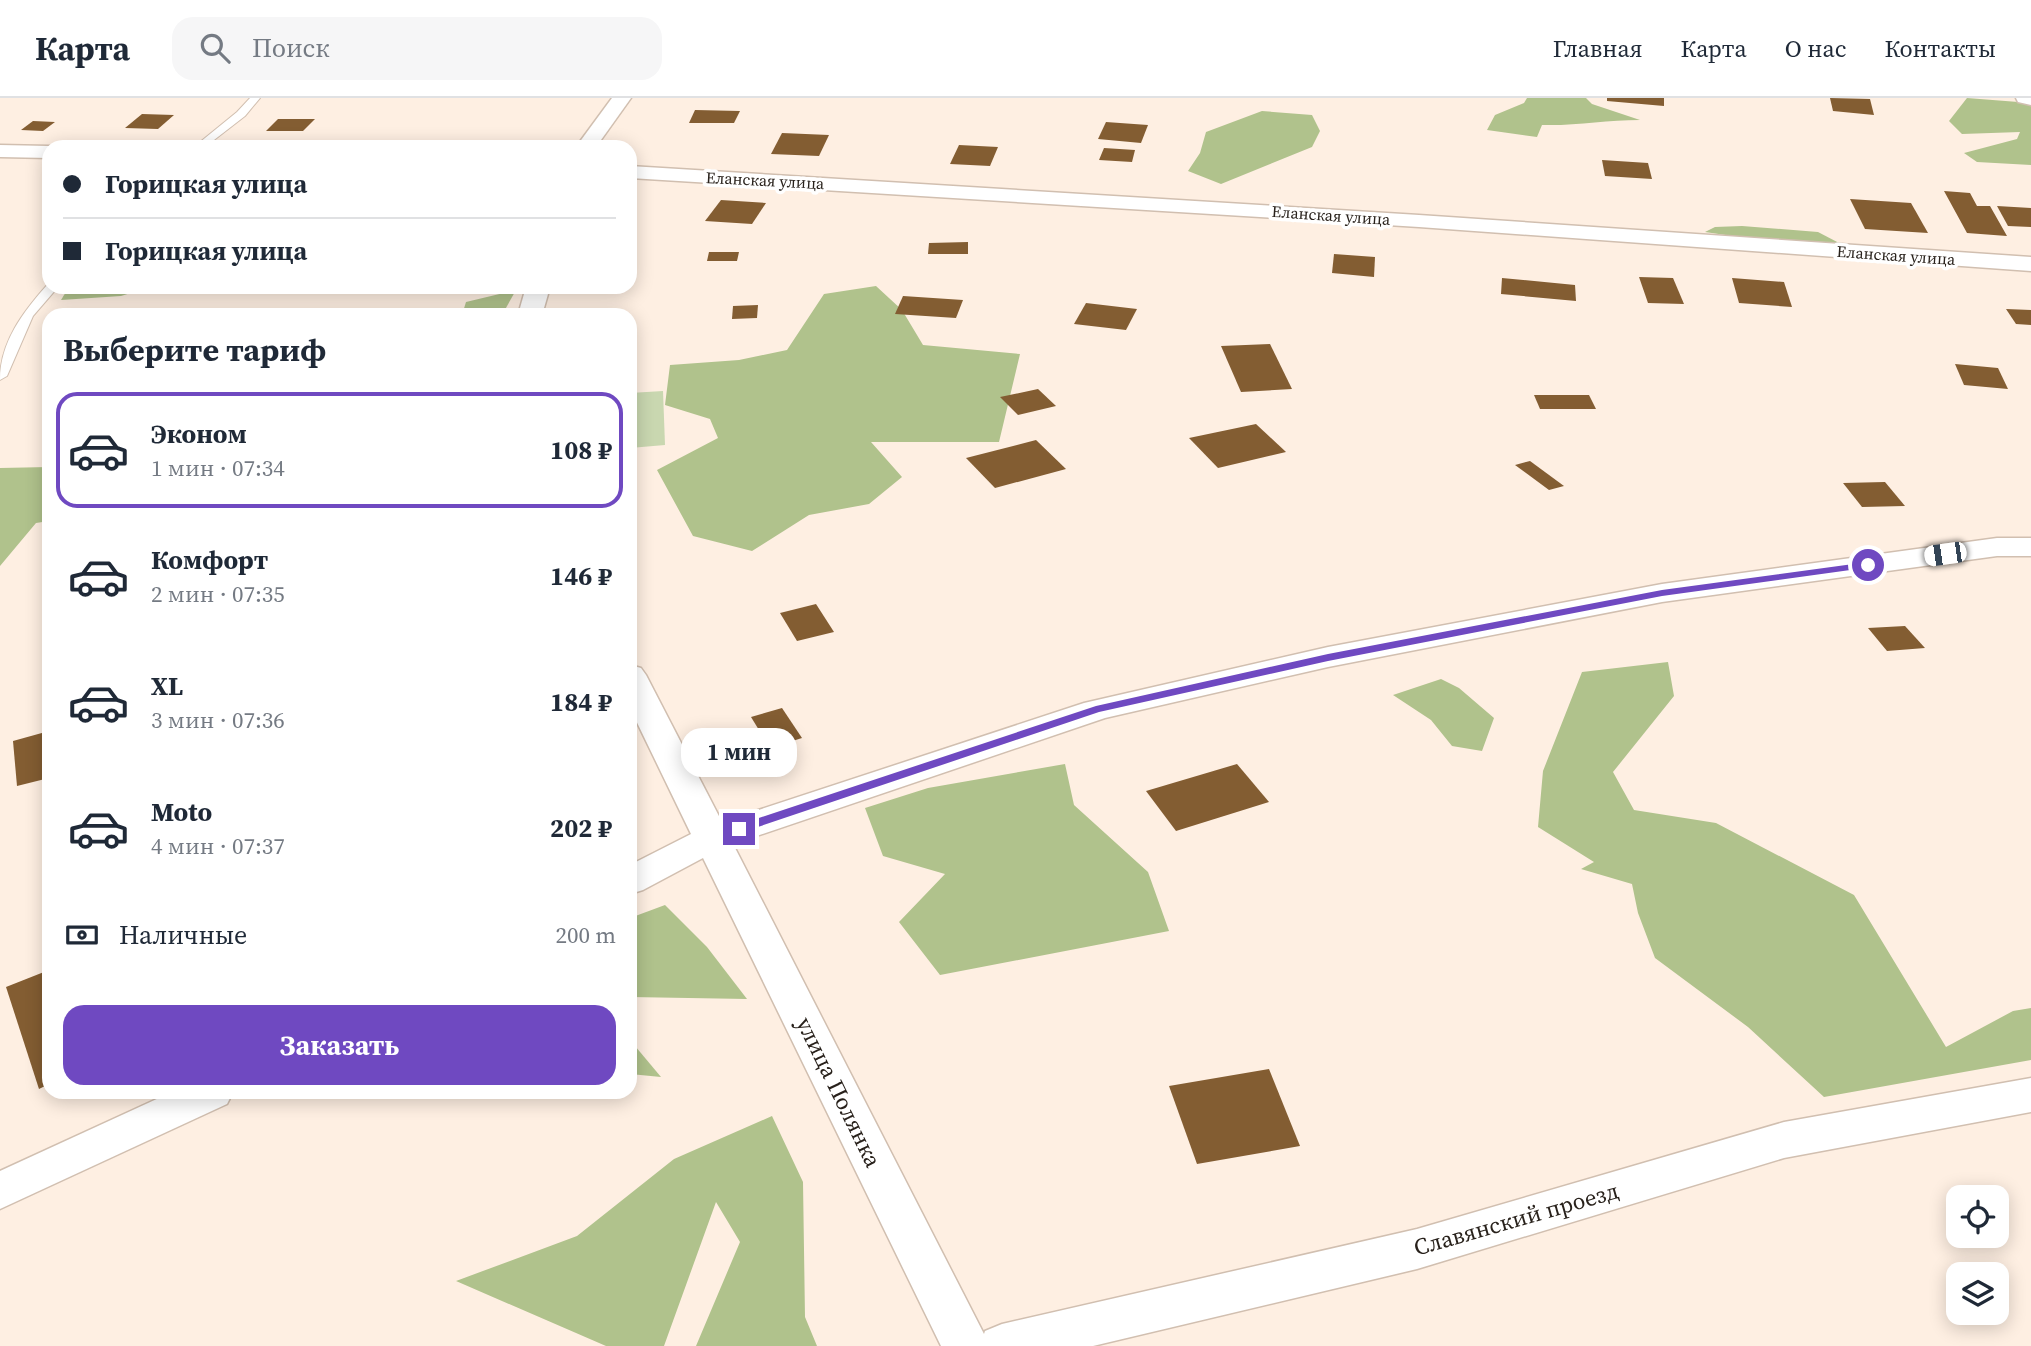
<!DOCTYPE html>
<html lang="ru">
<head>
<meta charset="utf-8">
<style>
  :root { --surface:#fff; --page:#f6f6f7; --text:#1f2937; --muted:#747a83; --line:#e0e1e3; --accent:#6f49c1 }
  body { margin:0; font-family:"Source Serif 4",serif; background:var(--page); color:var(--text); height:100vh; display:flex; flex-direction:column; font-size:26px; white-space:nowrap }
  * { box-sizing:border-box; margin:0 }
  p { font-size:23px; color:var(--muted) }
  .icon { flex:none; width:38px; height:38px; fill:none; stroke:currentColor; stroke-width:2; stroke-linecap:round; stroke-linejoin:round }
  .map { position:relative; flex:1; overflow:hidden }
  .panel { position:absolute; left:42px; top:210px; width:595px; height:791px; display:flex; flex-direction:column; background:var(--surface); border-radius:21px; box-shadow:0 4px 18px #0003 }
  .panel>* { flex:none }
  .guide { position:absolute; left:42px; top:42px; width:595px; height:154px; border-radius:21px; box-shadow:0 4px 18px #0003; display:grid; align-content:center; height:154px; padding:0 21px; background:var(--surface) }
  .tools { position:absolute; left:1946px; top:1087px; display:grid; gap:14px }
  .tools a { display:grid; place-items:center; width:63px; height:63px; border-radius:14px; background:var(--surface); box-shadow:0 4px 18px #0003; font-size:35px }
  .end { position:absolute; width:32px; height:32px; margin:-16px; border:9px solid #6f49c1; background:#fff; box-shadow:0 0 0 4px #fff }
  .from { border-radius:50% }
  .bubble { position:absolute; height:49px; border-radius:21px; background:var(--surface); box-shadow:0 4px 18px #0003; font-size:23px; font-weight:700; line-height:49px; text-align:center }
  .car { position:absolute; width:21px; height:42px; margin:-21px -10px; border-radius:9px; box-shadow:0 0 5px 2px #0007; background:linear-gradient(#fff 24%,#345 0 40%,#fff 0 76%,#345 0 86%,#fff 0) }
  .guide b { display:flex; align-items:center; gap:24px; height:66px; font-size:26px }
  .guide b+b { border-top:2px solid var(--line) }
  .guide i { width:18px; height:18px; background:var(--text) }
  ul { padding:0; list-style:none }
  li { display:flex; align-items:center; gap:21px; height:116px; margin:0 14px 10px; padding:0 7px; border:4px solid transparent; border-radius:21px }
  li div { flex:1 }
  li b { display:block; font-size:26px }
  li em { font-style:normal; font-weight:700 }
  li.on { border-color:var(--accent) }
  li>.icon { width:63px; height:63px; stroke-width:1.5 }
  h2 { padding:0 21px; font-size:32px; line-height:84px }
  .pay { display:flex; align-items:center; gap:18px; height:77px; padding:0 21px; font-size:26px }
  .pay p { margin-inline-start:auto }
  .button { display:flex; gap:14px; margin-top:auto; padding:14px 21px }
  .button a { flex:1; height:80px; border-radius:21px; background:var(--accent); color:#fff; font-size:28px; font-weight:700; line-height:80px; text-align:center }
  header { display:flex; align-items:center; gap:42px; box-sizing:border-box; height:98px; padding:0 35px; background:var(--surface); border-bottom:2px solid var(--line) }
  header strong { font-size:33px }
  nav { display:flex; gap:38px; margin-inline-start:auto; font-size:24px }
  .search { width:490px; height:63px; background:var(--page); display:flex; align-items:center; gap:18px; box-sizing:border-box; padding:0 24px; border-radius:21px; color:var(--muted); font-size:26px }
  .map>svg:first-child { display:block }
  .green { fill:#c9d7b0 }
  .forest { fill:#b0c28c }
  .building { fill:#835d32 }
  .lines { fill:none; stroke-linecap:round; stroke-linejoin:round }
  .service-casing { stroke:#d1bfb0; stroke-width:2 }
  .minor-casing { stroke:#d1bfb0; stroke-width:3 }
  .service { fill:#fff; fill-rule:evenodd }
  .minor { fill:#fff; fill-rule:evenodd }
  .route { fill:#6f49c1 }
  .labels { text-anchor:middle; dominant-baseline:central; stroke-width:7; stroke-linejoin:round; paint-order:stroke }
  .far-street-label { font-size:16px; fill:#28211b; stroke:#fff }
  .near-street-label { font-size:23px; fill:#28211b; stroke:#fff }
</style>
</head>
<body>
<header>
<strong>Карта</strong>
<div class="search"><svg class="icon" aria-label="search" viewBox="0 0 24 24"><circle cx="10" cy="10" r="6"/><path d="M15 15l6 6"/></svg>Поиск</div>
<nav><a>Главная</a><a>Карта</a><a>О нас</a><a>Контакты</a></nav>
</header>
<div class="map">
<svg width="2031" height="1248" viewBox="0 0 2031 1248">
  <rect width="100%" height="100%" fill="#feefe2"/>
  <!-- green -->
  <path class="green" d="M663,293L665,347L630,350V295Z"/>
  <!-- forest -->
  <g class="forest">
    <path d="M1527,0H1586L1592,6L1640,22C1607,22 1575,28 1542,27L1537,39L1487,32L1495,17L1524,5Z"/>
    <path d="M1967,0L2031,5V67L1977,64L1964,55L2017,41L2020,34L1962,36L1949,23Z"/>
    <path d="M1262,13L1312,17L1320,33L1312,49L1221,86L1188,73L1200,55L1206,34Z"/>
    <path d="M1742,128L1818,134L1841,146L1780,145L1705,134L1715,129Z"/>
    <path d="M876,188L902,212L923,247L1020,256L999,344H871L902,379L869,406L809,417L752,453L693,438L657,372L718,340L710,321L665,307L670,267L739,262L787,252L824,196Z"/>
    <path d="M69,189H150L121,198L61,202Z"/>
    <path d="M516,192L502,217H462L466,204Z"/>
    <path d="M49,369V423L36,425L0,468V370Z"/>
    <path d="M1668,564L1674,598L1613,674L1634,712L1716,725L1854,797L1946,949L2013,913L2031,910V962L1824,999L1748,929L1655,860L1638,815L1632,786L1581,771L1594,764L1538,729L1543,673L1582,574Z"/>
    <path d="M1441,581L1459,590L1494,620L1482,653L1452,648L1431,622L1393,597Z"/>
    <path d="M1065,666L1074,707L1148,774L1169,833L940,877L899,824L945,776L883,758L865,710L928,690Z"/>
    <path d="M665,807L707,849L747,901L630,899V820Z"/>
    <path d="M630,942L661,979L630,976Z"/>
    <path d="M772,1018L803,1084L805,1219L817,1248H696L740,1144L716,1104L664,1248H606L456,1183L577,1138L674,1061Z"/>
  </g>
  <!-- building -->
  <g class="building">
    <path d="M1607,0H1664V8L1607,3Z"/>
    <path d="M1830,0L1870,1L1874,17L1833,13Z"/>
    <path d="M695,12L740,13L734,25H689Z"/>
    <path d="M142,16L174,17L158,31L125,30Z"/>
    <path d="M278,21H315L303,33H266Z"/>
    <path d="M33,23L55,24L43,33L21,32Z"/>
    <path d="M1106,24L1148,27L1141,45L1098,41Z"/>
    <path d="M782,35L829,37L819,58L771,56Z"/>
    <path d="M959,47L998,49L990,68L950,66Z"/>
    <path d="M1104,50L1135,52L1132,64L1099,62Z"/>
    <path d="M1602,62L1648,65L1652,81L1605,78Z"/>
    <path d="M1944,93L1970,95L1977,108H1990L2007,138L1967,135Z"/>
    <path d="M1850,101L1911,105L1928,135L1865,131Z"/>
    <path d="M721,102L766,105L752,126L705,123Z"/>
    <path d="M1997,108L2031,110V129L2008,128Z"/>
    <path d="M968,144V156H928L929,145Z"/>
    <path d="M709,154H739L737,163H707Z"/>
    <path d="M1334,156L1375,159L1374,179L1332,175Z"/>
    <path d="M1639,179L1673,180L1684,206L1648,205Z"/>
    <path d="M1502,180L1575,187L1576,203L1501,196Z"/>
    <path d="M1732,180L1784,184L1792,209L1739,205Z"/>
    <path d="M903,198L963,202L956,220L895,216Z"/>
    <path d="M1086,205L1137,211L1126,232L1074,226Z"/>
    <path d="M758,207L757,220L732,221L733,208Z"/>
    <path d="M2006,211L2031,212V227L2016,226Z"/>
    <path d="M1270,246L1292,291L1241,294L1221,248Z"/>
    <path d="M1955,266L1998,270L2008,291L1964,287Z"/>
    <path d="M1038,291L1056,308L1018,317L1000,299Z"/>
    <path d="M1534,297H1589L1596,311H1540Z"/>
    <path d="M1256,326L1286,354L1218,370L1189,340Z"/>
    <path d="M1036,342L1066,371L995,390L966,360Z"/>
    <path d="M1530,363L1564,388L1549,392L1515,367Z"/>
    <path d="M1885,384L1905,408L1862,409L1843,385Z"/>
    <path d="M816,506L834,534L797,543L780,515Z"/>
    <path d="M1905,528L1925,550L1887,553L1868,530Z"/>
    <path d="M782,610L802,640L770,650L751,619Z"/>
    <path d="M49,633V680L17,688L13,643Z"/>
    <path d="M1237,666L1269,704L1176,733L1146,693Z"/>
    <path d="M49,872V986L39,991L6,889Z"/>
    <path d="M1269,971L1300,1048L1197,1066L1169,988Z"/>
  </g>
  <g class="lines">
    <!-- service casing -->
    <g class="service-casing">
      <g id="service">
        <path d="M250,0H260L245,18L205,49H194L237,14Z"/>
        <path d="M48,186L49,189H58L33,218L7,278L0,282C0,244 23,214 48,186Z"/>
      </g>
    </g>
    <!-- minor casing -->
    <g class="minor-casing">
      <g id="minor">
        <path d="M612,0H631L596,49H576Z"/>
        <path d="M2016,0H2031V7L2018,4Z"/>
        <path d="M0,47L49,48L53,49H49V60L0,59Z"/>
        <path d="M630,68L1419,117L2031,159V173L1419,129L630,80Z"/>
        <path d="M526,189H550L542,217H518Z"/>
        <path d="M1997,440H2031V458H1997L1662,504L1328,569L1105,620L733,746L984,1236L985,1233L1002,1226L1417,1131L1784,1024L2031,980V1014L1784,1060L1417,1171L1093,1248H941L703,760L643,792L630,796V767L691,736L630,610V567L641,570L646,577L722,724L1084,605L1328,549L1662,486Z"/>
        <path d="M172,994H233L227,1006L0,1111V1073Z"/>
      </g>
    </g>
    <!-- service -->
    <use href="#service" class="service"/>
    <!-- minor -->
    <use href="#minor" class="minor"/>
  </g>
  <!-- route -->
  <path class="route" d="M1868,464L1872,465V469L1662,498L1328,563L1099,614L743,734L739,735L733,731L735,728L1096,608L1328,556L1662,492Z"/>
  <g class="labels">
    <!-- far-street labels -->
    <g class="far-street-label">
      <text transform="translate(765 82) rotate(3)">Еланская улица</text>
      <text transform="translate(1331 117) rotate(4)">Еланская улица</text>
      <text transform="translate(1896 157) rotate(4)">Еланская улица</text>
    </g>
    <!-- near-street labels -->
    <g class="near-street-label">
      <text transform="translate(839 994) rotate(64)">улица Полянка</text>
      <text transform="translate(1516 1121) rotate(-16)">Славянский проезд</text>
    </g>
  </g>
</svg>
<div class="tools">
<a><svg class="icon" aria-label="locate" viewBox="0 0 24 24"><circle cx="12" cy="12" r="6"/><path d="M12 2v4M12 18v4M2 12h4M18 12h4"/></svg></a>
<a><svg class="icon" aria-label="layers" viewBox="0 0 24 24"><path d="M12 4l9 5-9 5-9-5zM3 14l9 5 9-5"/></svg></a>
</div>
<i class="end from" style="left:1868px;top:467px"></i>
<i class="end" style="left:739px;top:731px"></i>
<div class="bubble" style="left:681px;top:630px;width:116px">1 мин</div>
<i class="car" style="left:1945px;top:456px;rotate:262deg"></i>
<div class="guide">
<b><i class="from"></i>Горицкая улица</b>
<b><i></i>Горицкая улица</b>
</div>
<section class="panel">
<h2>Выберите тариф</h2>
<ul>
<li class="on"><svg class="icon" aria-label="car" viewBox="0 0 24 24"><path d="M5 17H2v-5l4-1 3-4h7l3 4 3 1v5h-3M9 17h6M6 11h13"/><circle cx="7" cy="17" r="2"/><circle cx="17" cy="17" r="2"/></svg><div><b>Эконом</b><p>1 мин · 07:34</p></div><em>108 ₽</em></li>
<li><svg class="icon" aria-label="car" viewBox="0 0 24 24"><path d="M5 17H2v-5l4-1 3-4h7l3 4 3 1v5h-3M9 17h6M6 11h13"/><circle cx="7" cy="17" r="2"/><circle cx="17" cy="17" r="2"/></svg><div><b>Комфорт</b><p>2 мин · 07:35</p></div><em>146 ₽</em></li>
<li><svg class="icon" aria-label="car" viewBox="0 0 24 24"><path d="M5 17H2v-5l4-1 3-4h7l3 4 3 1v5h-3M9 17h6M6 11h13"/><circle cx="7" cy="17" r="2"/><circle cx="17" cy="17" r="2"/></svg><div><b>XL</b><p>3 мин · 07:36</p></div><em>184 ₽</em></li>
<li><svg class="icon" aria-label="car" viewBox="0 0 24 24"><path d="M5 17H2v-5l4-1 3-4h7l3 4 3 1v5h-3M9 17h6M6 11h13"/><circle cx="7" cy="17" r="2"/><circle cx="17" cy="17" r="2"/></svg><div><b>Moto</b><p>4 мин · 07:37</p></div><em>202 ₽</em></li>
</ul>
<div class="pay"><svg class="icon" aria-label="cash" viewBox="0 0 24 24"><path d="M3 7h18v10H3z"/><circle cx="12" cy="12" r="2"/></svg>Наличные<p>200 m</p></div>
<div class="button"><a>Заказать</a></div>
</section>
</div>
</body>
</html>
